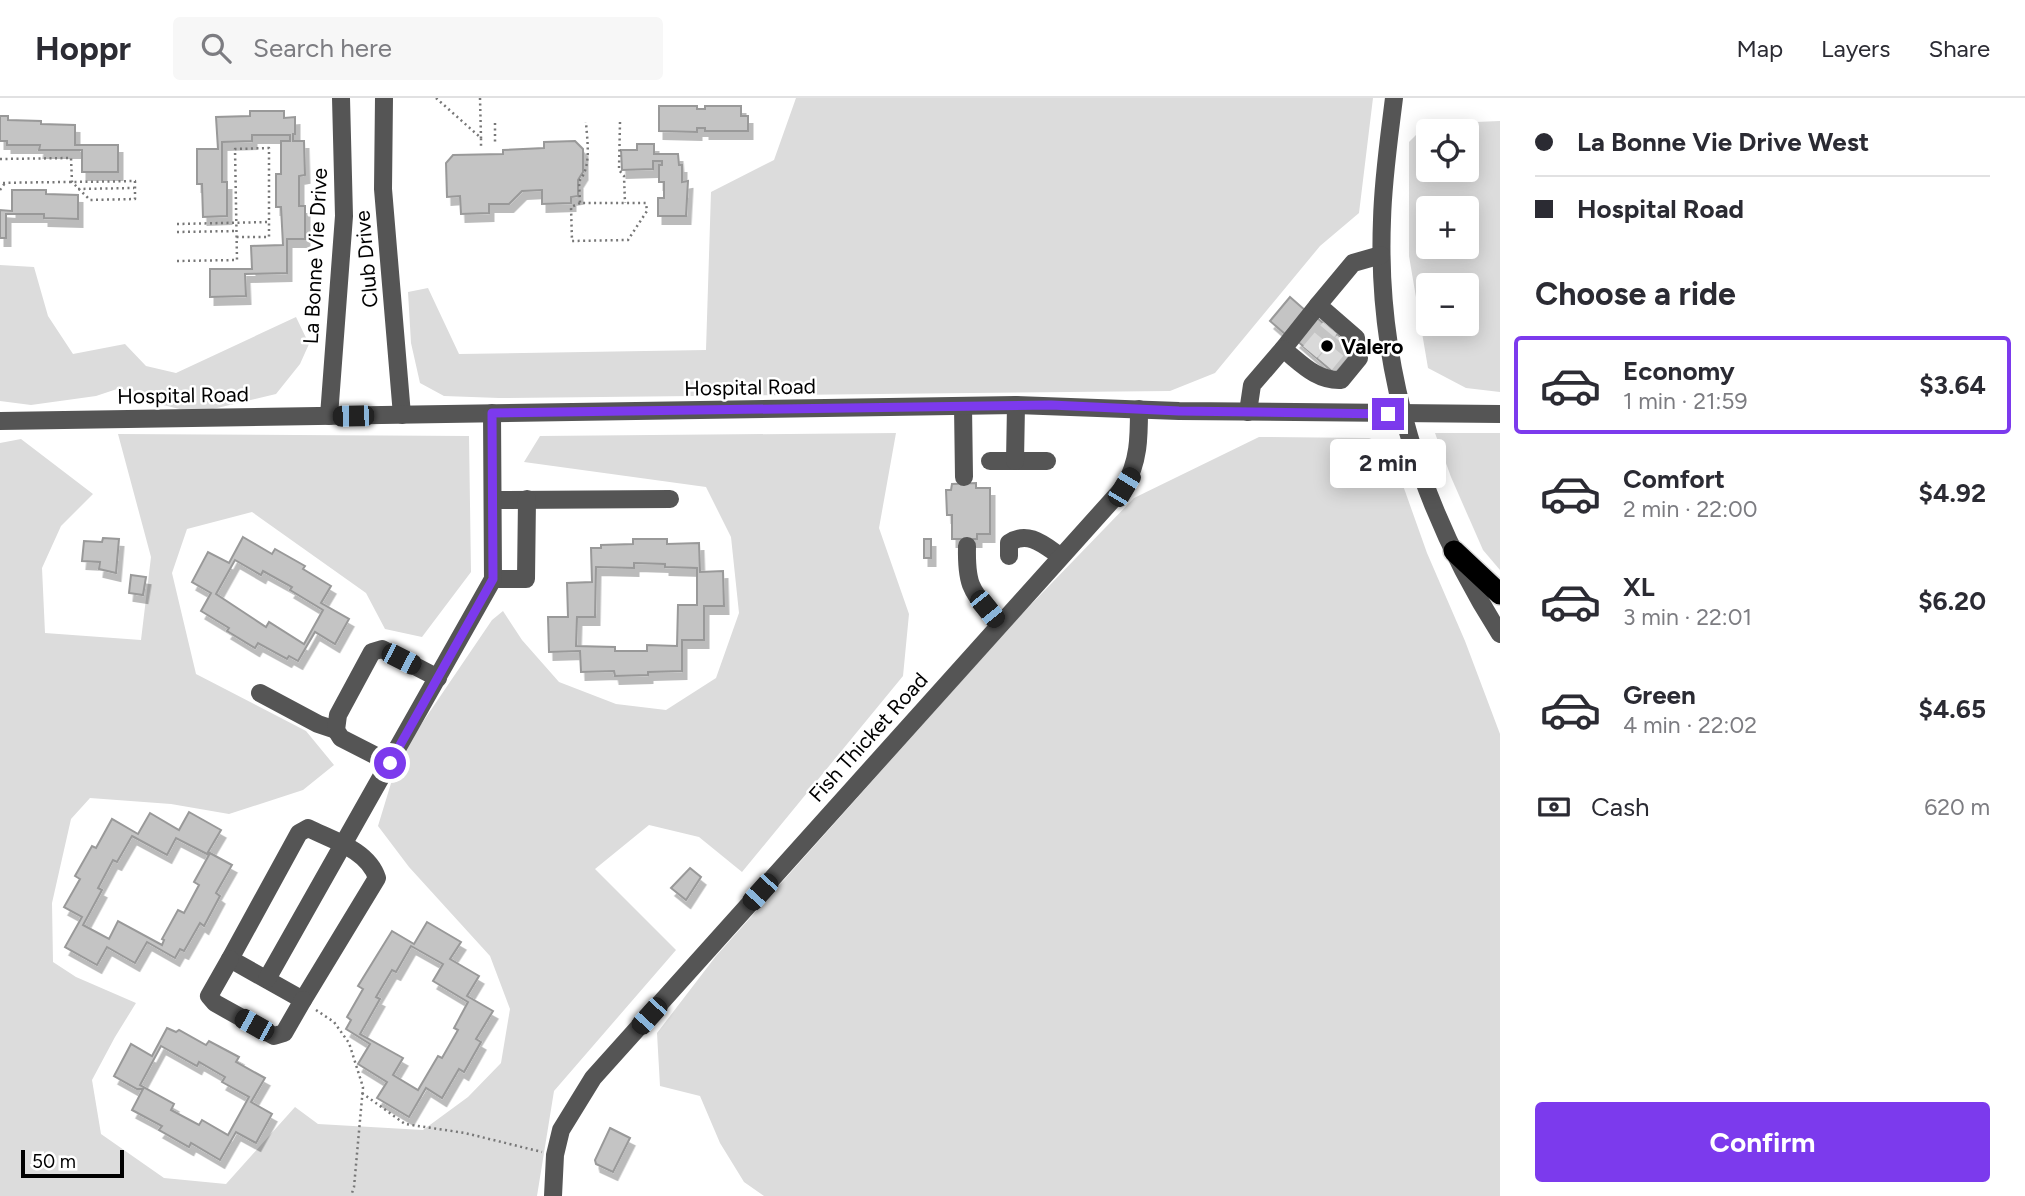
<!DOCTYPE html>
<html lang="en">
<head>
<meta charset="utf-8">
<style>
  :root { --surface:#fff; --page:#f7f7f7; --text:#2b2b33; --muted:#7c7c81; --line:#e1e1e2; --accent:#7c3aed }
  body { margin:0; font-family:Figtree,sans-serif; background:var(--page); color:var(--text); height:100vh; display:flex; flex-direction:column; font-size:26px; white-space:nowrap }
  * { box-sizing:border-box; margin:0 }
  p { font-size:23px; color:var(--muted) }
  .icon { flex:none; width:38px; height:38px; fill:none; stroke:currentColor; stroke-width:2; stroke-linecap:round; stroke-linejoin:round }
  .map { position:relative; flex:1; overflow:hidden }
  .drawer { display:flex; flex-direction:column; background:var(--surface); width:525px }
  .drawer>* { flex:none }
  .top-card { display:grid; align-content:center; height:154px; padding:0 35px; background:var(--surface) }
  .buttons { position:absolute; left:1416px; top:21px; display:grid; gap:14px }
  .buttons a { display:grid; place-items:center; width:63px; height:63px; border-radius:7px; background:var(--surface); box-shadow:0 4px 18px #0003; font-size:35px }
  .scale { position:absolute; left:21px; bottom:18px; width:103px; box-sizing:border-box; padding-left:7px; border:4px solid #000; border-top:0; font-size:19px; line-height:24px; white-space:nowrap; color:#000; -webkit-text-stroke:5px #fff; paint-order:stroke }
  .end { position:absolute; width:32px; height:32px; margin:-16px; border:9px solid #7c3aed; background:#fff; box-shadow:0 0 0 4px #fff }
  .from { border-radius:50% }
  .bubble { position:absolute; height:49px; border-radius:7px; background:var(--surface); box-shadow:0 4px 18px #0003; font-size:23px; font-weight:700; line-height:49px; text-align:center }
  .car { position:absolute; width:21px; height:42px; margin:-21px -10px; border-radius:9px; box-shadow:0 0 5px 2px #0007; background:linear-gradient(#222 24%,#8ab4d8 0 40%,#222 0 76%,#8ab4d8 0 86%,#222 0) }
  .top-card b { display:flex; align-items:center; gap:24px; height:66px; font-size:26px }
  .top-card b+b { border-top:2px solid var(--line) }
  .top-card i { width:18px; height:18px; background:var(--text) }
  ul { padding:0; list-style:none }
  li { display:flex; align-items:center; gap:21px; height:98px; margin:0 14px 10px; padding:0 21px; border:4px solid transparent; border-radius:7px }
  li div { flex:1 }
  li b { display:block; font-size:26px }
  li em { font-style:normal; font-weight:700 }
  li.selected { border-color:var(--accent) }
  li>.icon { width:63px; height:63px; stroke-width:1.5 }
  h2 { padding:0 35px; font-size:32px; line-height:84px }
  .pay { display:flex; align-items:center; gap:18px; height:77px; padding:0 35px; font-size:26px }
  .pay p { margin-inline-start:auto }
  .cta { display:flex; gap:14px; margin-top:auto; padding:14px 35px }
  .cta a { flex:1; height:80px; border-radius:7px; background:var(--accent); color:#fff; font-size:28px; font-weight:700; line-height:80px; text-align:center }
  header { display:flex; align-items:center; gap:42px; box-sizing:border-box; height:98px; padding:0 35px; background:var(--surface); border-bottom:2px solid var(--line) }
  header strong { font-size:33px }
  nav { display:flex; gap:38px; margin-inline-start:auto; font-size:24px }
  .search { width:490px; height:63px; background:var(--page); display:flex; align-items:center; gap:18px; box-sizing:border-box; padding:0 24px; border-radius:7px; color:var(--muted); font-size:26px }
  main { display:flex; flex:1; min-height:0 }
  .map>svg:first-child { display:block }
  .green { fill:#dcdcdc; fill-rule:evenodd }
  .building { fill:#c4c4c4; stroke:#999; stroke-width:2; fill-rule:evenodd; filter:url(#shadow) }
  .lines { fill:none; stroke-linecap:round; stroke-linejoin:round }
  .minor-tunnel { stroke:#d9d9d9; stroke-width:18; stroke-dasharray:18 9; stroke-linecap:butt }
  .highway-casing { stroke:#dbdbdb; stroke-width:24 }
  .path { stroke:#777; stroke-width:2.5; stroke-dasharray:2 3.5; stroke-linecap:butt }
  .minor { stroke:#555; stroke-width:18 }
  .highway { stroke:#000; stroke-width:21 }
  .route { stroke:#7c3aed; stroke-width:9 }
  .poi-dot { fill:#000; stroke:#fff; stroke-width:2.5 }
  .labels { text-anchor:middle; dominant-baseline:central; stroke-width:5; stroke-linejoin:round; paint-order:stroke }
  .street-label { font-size:21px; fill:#000; stroke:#fff }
  .poi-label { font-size:21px; font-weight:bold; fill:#000; stroke:#fff; text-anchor:start }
</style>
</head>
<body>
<header>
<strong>Hoppr</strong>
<div class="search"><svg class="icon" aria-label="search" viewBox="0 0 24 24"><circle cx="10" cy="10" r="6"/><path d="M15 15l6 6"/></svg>Search here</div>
<nav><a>Map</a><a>Layers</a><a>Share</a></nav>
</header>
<main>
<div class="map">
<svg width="1500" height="1098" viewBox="0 0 1500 1098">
  <defs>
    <filter id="shadow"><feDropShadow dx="4.5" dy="8" stdDeviation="0" flood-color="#0004"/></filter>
  </defs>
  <rect width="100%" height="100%" fill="#fff"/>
  <!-- green -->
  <g class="green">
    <path d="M796,0H1373L1359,115L1320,148L1215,275L1170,293L499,300L444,298L420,285L411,245L408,194L428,190L459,256L706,252L711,94L774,62Z"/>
    <path d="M1500,23V294L1466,290L1428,270L1409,158V44L1427,26ZM1428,33H1466V72H1428ZM1428,110H1466V149H1428ZM1428,187H1466V226H1428Z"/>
    <path d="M0,167L34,169L48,218L73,256L125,246L146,268L176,275L296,219L309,246L300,266L276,296L196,315L163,307L120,290L96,298L31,307L0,303Z"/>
    <path d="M896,335L879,430L909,516L903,578L742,774L699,739L649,727L595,771L676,852L554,993L537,1098H0V345L21,341L93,396L61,428L42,470L45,535L141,542L151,459L118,336L469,338L471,474L422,539L385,531L366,495L252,414L187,431L172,475L196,576L306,633L334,667L303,692L229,716L171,706L90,700L71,721L52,805L53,864L76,879L136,905L115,939L92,982L101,1036L164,1080L226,1086L295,1009L318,1026L423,1032L468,999L501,965L510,911L490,858L409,769L378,728L399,659L492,522L503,513L522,542L559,584L616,606L666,612L716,580L739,515L731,439L706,389L524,364L540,338Z"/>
    <path d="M1435,335H1500V472L1483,452L1451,379Z"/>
    <path d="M1259,339L1369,340L1389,348L1427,455L1465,543L1500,636V1098H764L744,1084L720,1045L700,998L660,988L657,935L716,858L1015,523L1134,400Z"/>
  </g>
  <!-- building -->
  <g class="building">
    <path d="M659,8H697V11H705V8H741V18H748V33H705V30H697V34L659,33Z"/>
    <path d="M250,13H284V20L295,19V36H293V43H304L305,77L299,78V108H305V141H287V175L245,176L246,198L210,199V171H252L251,148L283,147L281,109H276V76H281V43H290V37H252V43L222,44V84H227V118L203,119L202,86H197V51H218L216,19L250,18Z"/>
    <path d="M0,18H8V22L41,23V26L75,27V47H118V74H82V52H39L40,47H7V43H0Z"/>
    <path d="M575,43L583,51V74L578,82V98L571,99V105L542,106V92L522,93L509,106H489V115L461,116L460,98L447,99L446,65L453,57L503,56V52L544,50V44Z"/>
    <path d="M637,46H654V56H678L679,67H682V84L688,83L686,118H658V100H664V84H659V67H662V63H653V71L622,72L621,52H637Z"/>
    <path d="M12,92H46V96L78,97V121L44,120V116H6V140H0V112L12,113Z"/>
    <path d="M1290,199L1306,213L1285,236L1270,223Z"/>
    <path d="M1316,219L1355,252L1335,276L1296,242Z"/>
    <path d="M976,385V390H990V436H977V441H952V417H947L946,392H951L952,386Z"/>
    <path d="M243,439L272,456L275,451L305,468L303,471L331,488L321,505L349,521L335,546L315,534L298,563L289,558L287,561L258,545L255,550L227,533L229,530L201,513L211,495L192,484L208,454L229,465ZM235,462L261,477L263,473L292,489L290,492L323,512L304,546L269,524L266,529L216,496Z"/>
    <path d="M103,440L119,441L116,475L99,471L100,464L82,463L84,443L102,444Z"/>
    <path d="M633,441H667V446L699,445L700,474L723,473L724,508H704V542H682V573L648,574V577L615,578L614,573L581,574L580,553L549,554L548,519H568L567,485L592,484L591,450H601V447L633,446ZM634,465L665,466V469L697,470V507H678L677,548L647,547V553H615V549L576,548L577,519H595L596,469L634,470Z"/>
    <rect x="924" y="441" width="7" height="19"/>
    <path d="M131,477L146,479L143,497L129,495Z"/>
    <path d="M189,714L221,732L208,754L232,767L216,795L220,798L204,828L200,825L184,853L180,851L175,860L147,844L135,865L107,849L97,867L65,849L82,819L64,809L80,781L75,778L92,748L96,750L112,721L138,736L150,715L179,732ZM132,738L167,757L176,740L209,757L194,784L199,787L184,815L178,812L162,841L164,842L162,847L118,823L109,841L83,827L102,792L98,790L113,762L117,764Z"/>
    <path d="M690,770L701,779L686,802L671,790Z"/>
    <path d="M427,824L461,844L450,861L479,878L467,898L493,913L476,941L481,944L464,974L459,971L442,1000L426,990L409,1019L377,1000L387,984L358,966L370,946L346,931L351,922L347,919L363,891L358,888L392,833L414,846ZM411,848L443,866L433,883L468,904L454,930L458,932L442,960L438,958L418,992L393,977L403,960L360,936L380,901L376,899L392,872L396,874Z"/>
    <path d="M167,930L176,934L179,932L206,947L209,943L239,959L236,964L265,980L251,1004L272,1016L256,1045L236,1034L220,1062L191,1045L189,1049L159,1032L162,1028L132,1012L143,991H137L114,978L131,946L152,958ZM161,948L197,968L199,964L225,979L222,984L249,999L228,1037L202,1022L199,1027L171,1012L174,1006L140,987Z"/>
    <path d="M610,1030L630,1040L613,1074L596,1066L595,1062Z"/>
  </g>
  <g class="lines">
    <!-- minor-tunnel -->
    <g class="minor-tunnel">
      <path d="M1310,254L1330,230"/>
      <path d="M1325,266L1344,243"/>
    </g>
    <!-- highway casing -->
    <g class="highway-casing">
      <path id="highway" d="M1454,453L1500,496"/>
    </g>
    <!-- path -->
    <g class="path">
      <path d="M436,0L481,40V49"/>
      <path d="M480,0L481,40"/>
      <path d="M620,24L619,72L624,78L625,105"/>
      <path d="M495,25V47"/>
      <path d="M0,61L71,60L72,84L90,102L135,101V83C90,84 45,84 0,85"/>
      <path d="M78,91L134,90"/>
      <path d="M0,92L5,85"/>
      <path d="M580,105L571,109L572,143L628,142L647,113L646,105H580L579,83C592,69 587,42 586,24"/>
      <path d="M177,126L268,124"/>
      <path d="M177,134L236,133"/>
      <path d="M177,163L237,162L235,51L269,50V139H236"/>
      <path d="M316,912L334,924L349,945L363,989L354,1089L351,1098"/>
      <path d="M362,995L405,1026L465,1035L542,1054"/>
    </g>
    <!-- minor -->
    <g class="minor">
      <path d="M384,0L383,91L402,317"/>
      <path d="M1394,0C1389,41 1383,81 1382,122C1376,270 1421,412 1500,536"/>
      <path d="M1283,251L1318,207"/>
      <path d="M963,308L964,379"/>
      <path d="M1248,314L1252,287L1283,251C1301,265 1316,283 1341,282L1359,260L1356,240L1318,207L1353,165L1381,157"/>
      <path d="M329,318L344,118L341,0"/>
      <path d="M0,323L1016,307L1179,313L1500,316"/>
      <path d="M990,363H1047"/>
      <path d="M1015,363L1016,307"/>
      <path d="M493,402L670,401"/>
      <path d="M967,448C966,492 973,493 999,526"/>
      <path d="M1009,458V445C1028,432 1044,447 1060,458"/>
      <path d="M493,481H526L527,401"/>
      <path d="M260,595L318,626L336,632"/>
      <path d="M390,665L341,640L336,632L338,617L372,554L382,551L438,580"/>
      <path d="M308,730C332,742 368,752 377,780L303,902L230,861L299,735Z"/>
      <path d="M230,861L209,898L215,905L274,938L284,935L303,902"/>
      <path d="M267,881L493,481L492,315"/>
      <path d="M553,1098L555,1057L561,1032L593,980L1124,389C1139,364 1139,339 1139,311"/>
    </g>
    <!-- highway -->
    <use href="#highway" class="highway"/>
  </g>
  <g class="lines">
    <!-- route -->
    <path class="route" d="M390,665L493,481L492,315L1051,307L1179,313L1388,316"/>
  </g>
  <!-- markers -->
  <circle class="poi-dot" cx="1327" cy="248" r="7"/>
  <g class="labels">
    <!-- street labels -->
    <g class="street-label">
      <text transform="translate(315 158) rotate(-87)">La Bonne Vie Drive</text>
      <text transform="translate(366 161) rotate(-95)">Club Drive</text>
      <text transform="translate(750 289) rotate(-1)">Hospital Road</text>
      <text transform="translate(183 297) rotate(-1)">Hospital Road</text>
      <text transform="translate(868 639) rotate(-48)">Fish Thicket Road</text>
    </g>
    <!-- poi labels -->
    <g class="poi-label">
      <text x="1341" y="248">Valero</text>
    </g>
  </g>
</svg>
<div class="buttons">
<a><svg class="icon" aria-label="locate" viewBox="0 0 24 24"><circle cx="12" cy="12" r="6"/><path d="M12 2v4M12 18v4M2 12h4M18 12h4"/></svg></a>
<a>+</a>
<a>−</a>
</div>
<div class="scale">50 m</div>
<i class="end from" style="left:390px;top:665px"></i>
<i class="end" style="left:1388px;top:316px"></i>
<div class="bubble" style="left:1330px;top:341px;width:116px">2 min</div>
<i class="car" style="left:353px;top:318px;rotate:269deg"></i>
<i class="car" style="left:1124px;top:389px;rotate:31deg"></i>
<i class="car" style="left:987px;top:511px;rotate:141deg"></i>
<i class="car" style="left:401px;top:561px;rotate:117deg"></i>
<i class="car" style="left:760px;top:794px;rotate:222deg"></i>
<i class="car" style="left:649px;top:918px;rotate:222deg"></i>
<i class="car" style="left:254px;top:927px;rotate:299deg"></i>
</div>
<section class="drawer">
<div class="top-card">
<b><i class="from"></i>La Bonne Vie Drive West</b>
<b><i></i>Hospital Road</b>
</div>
<h2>Choose a ride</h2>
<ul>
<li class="selected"><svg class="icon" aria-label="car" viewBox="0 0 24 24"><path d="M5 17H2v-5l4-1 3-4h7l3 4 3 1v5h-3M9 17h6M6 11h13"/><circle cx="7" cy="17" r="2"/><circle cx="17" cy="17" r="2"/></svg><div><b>Economy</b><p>1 min · 21:59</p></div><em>$3.64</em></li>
<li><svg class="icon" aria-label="car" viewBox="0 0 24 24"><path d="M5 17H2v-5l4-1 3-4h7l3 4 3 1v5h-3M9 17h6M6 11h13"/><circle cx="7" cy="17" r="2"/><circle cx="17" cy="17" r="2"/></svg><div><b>Comfort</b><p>2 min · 22:00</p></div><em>$4.92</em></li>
<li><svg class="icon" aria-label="car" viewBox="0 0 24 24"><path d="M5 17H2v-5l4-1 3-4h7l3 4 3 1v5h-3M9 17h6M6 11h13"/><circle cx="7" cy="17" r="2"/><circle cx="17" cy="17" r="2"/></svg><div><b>XL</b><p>3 min · 22:01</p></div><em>$6.20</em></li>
<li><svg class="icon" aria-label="car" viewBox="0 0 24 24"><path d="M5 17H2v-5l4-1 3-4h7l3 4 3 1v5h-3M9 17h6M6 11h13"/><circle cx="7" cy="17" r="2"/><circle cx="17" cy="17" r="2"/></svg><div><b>Green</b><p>4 min · 22:02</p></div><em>$4.65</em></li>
</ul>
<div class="pay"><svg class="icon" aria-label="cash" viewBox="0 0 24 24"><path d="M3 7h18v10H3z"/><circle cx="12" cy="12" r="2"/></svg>Cash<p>620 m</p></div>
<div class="cta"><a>Confirm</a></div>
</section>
</main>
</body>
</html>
